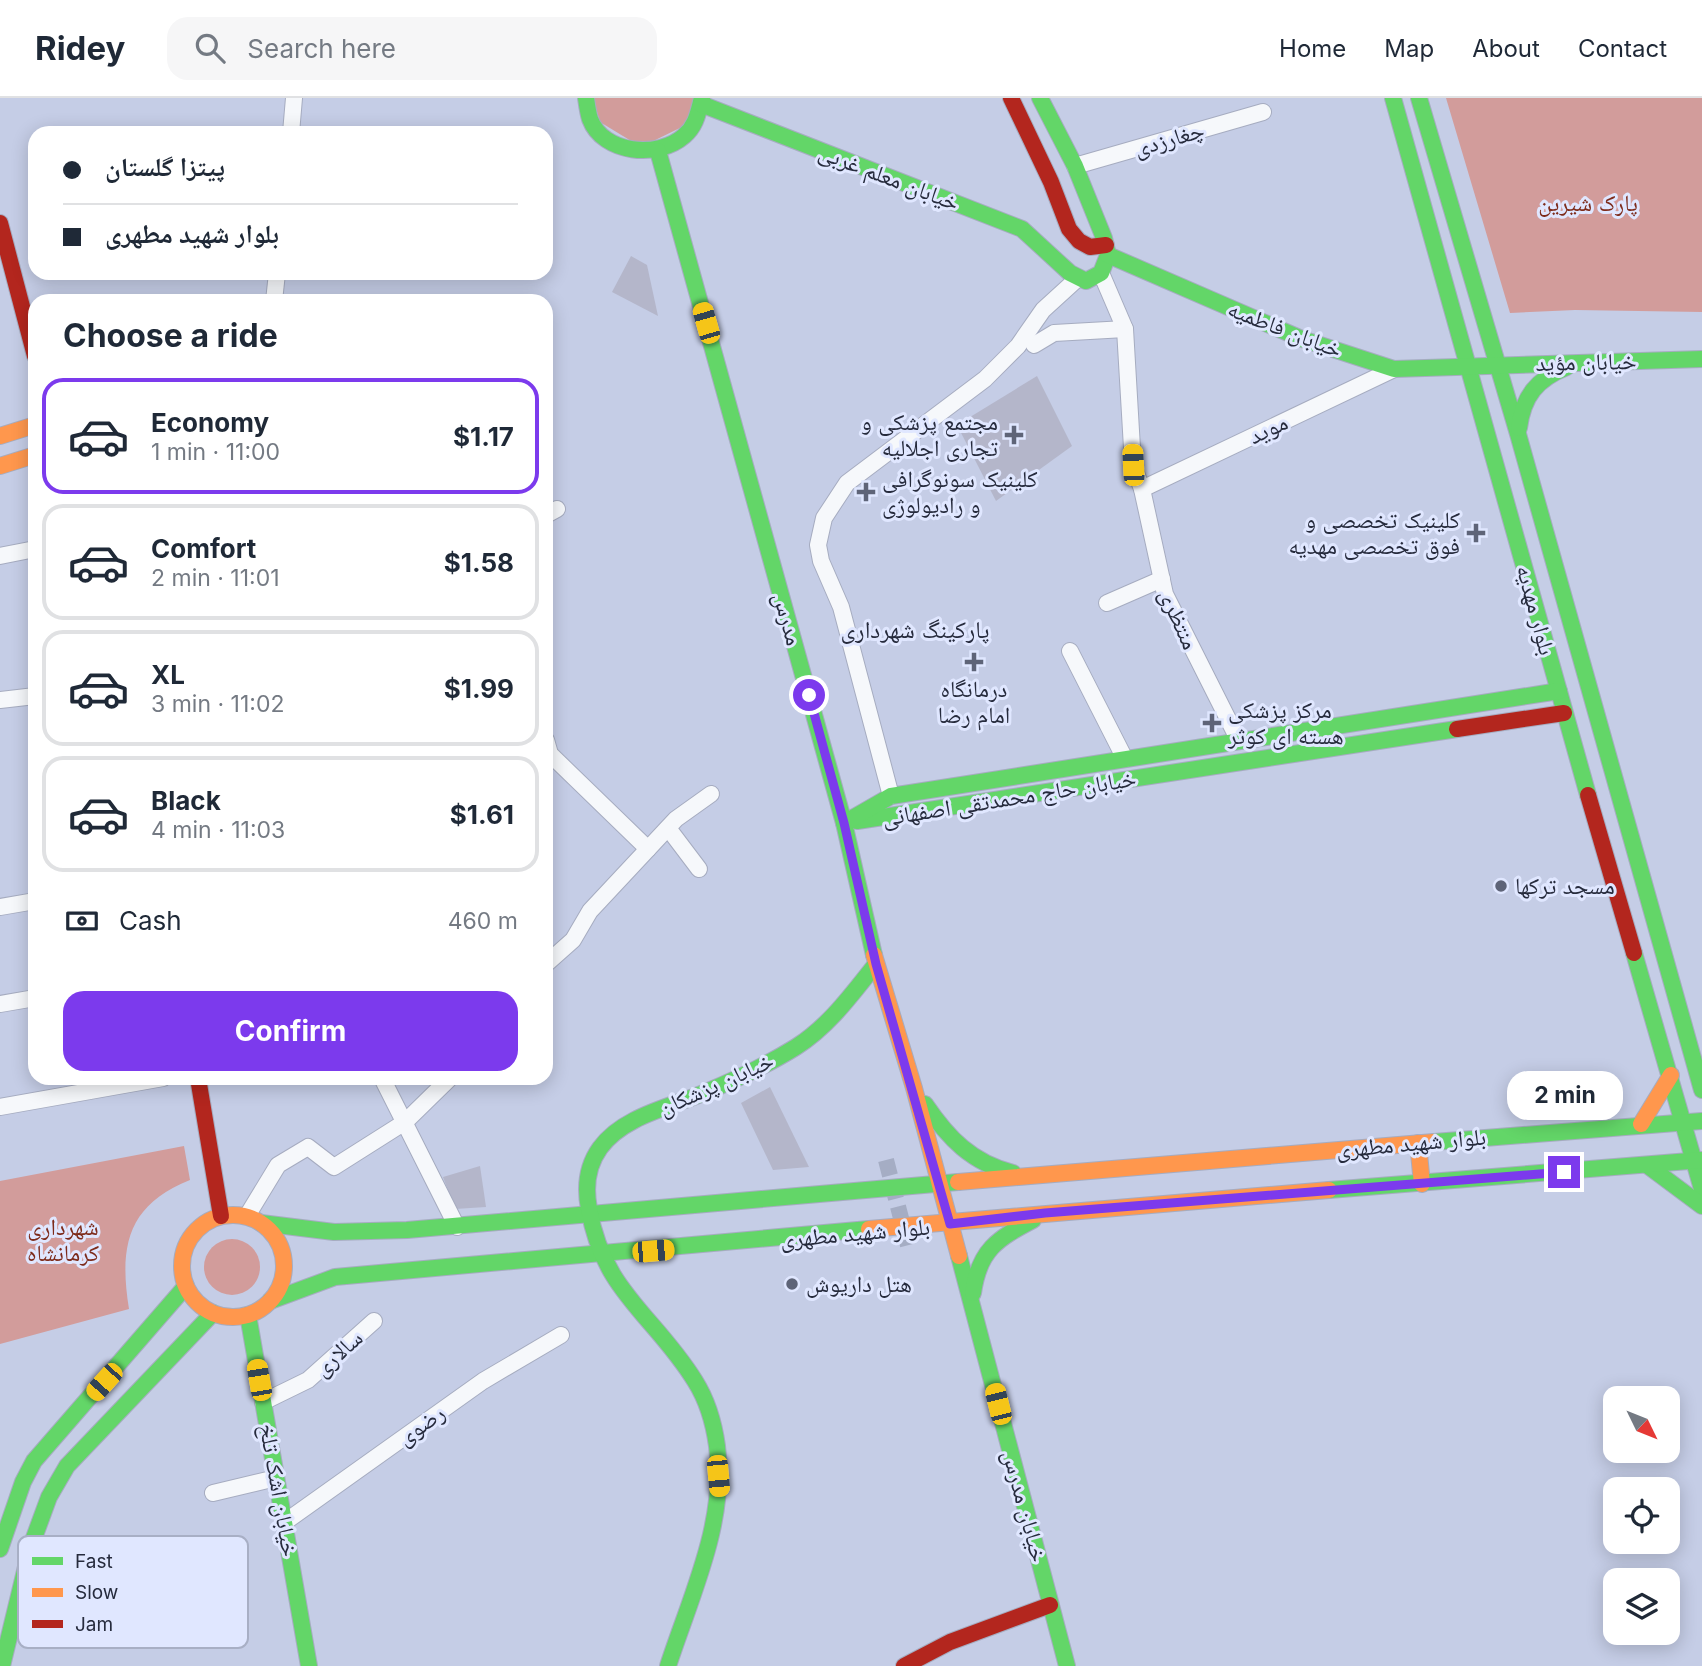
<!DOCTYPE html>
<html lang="en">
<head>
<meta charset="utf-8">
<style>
  :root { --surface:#fff; --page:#f6f6f7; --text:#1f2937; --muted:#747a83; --line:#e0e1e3; --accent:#7c3aed }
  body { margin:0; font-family:Inter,"Noto Naskh Arabic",sans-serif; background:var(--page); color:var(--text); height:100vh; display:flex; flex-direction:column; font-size:26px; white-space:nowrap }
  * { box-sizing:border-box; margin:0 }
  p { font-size:23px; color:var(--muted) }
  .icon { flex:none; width:38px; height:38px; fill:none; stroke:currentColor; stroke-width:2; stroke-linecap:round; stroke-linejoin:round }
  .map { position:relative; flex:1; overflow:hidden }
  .details { position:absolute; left:28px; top:196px; width:525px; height:791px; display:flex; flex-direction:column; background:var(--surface); border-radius:21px; box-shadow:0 4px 18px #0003 }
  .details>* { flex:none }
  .guide { position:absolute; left:28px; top:28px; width:525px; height:154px; border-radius:21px; box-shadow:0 4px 18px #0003; display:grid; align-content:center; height:154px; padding:0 35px; background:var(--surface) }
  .needle { width:46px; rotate:133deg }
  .controls { position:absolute; left:1603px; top:1288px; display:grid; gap:14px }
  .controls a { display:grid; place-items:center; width:77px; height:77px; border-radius:14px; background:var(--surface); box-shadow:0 4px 18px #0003; font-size:35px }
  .end { position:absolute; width:32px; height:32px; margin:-16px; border:9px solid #7c3aed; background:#fff; box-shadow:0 0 0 4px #fff }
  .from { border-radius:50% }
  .bubble { position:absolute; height:49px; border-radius:21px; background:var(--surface); box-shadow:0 4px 18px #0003; font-size:23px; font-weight:700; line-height:49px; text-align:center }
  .car { position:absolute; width:21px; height:42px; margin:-21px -10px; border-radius:9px; box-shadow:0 0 5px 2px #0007; background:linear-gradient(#f5c518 24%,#345 0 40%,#f5c518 0 76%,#345 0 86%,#f5c518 0) }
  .guide b { display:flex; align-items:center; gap:24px; height:66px; font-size:26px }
  .guide b+b { border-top:2px solid var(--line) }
  .guide i { width:18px; height:18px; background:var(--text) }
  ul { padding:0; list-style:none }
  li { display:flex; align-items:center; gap:21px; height:116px; margin:0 14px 10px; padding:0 21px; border:4px solid var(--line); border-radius:21px }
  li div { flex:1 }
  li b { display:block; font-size:26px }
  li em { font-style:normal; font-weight:700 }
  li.current { border-color:var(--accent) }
  li>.icon { width:63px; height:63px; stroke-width:1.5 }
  h2 { padding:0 35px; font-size:32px; line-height:84px }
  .pay { display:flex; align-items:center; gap:18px; height:77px; padding:0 35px; font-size:26px }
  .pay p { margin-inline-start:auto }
  .cta { display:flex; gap:14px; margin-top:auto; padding:14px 35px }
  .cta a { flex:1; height:80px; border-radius:21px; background:var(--accent); color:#fff; font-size:28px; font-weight:700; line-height:80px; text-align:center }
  header { display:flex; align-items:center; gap:42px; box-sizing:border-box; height:98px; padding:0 35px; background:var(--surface); border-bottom:2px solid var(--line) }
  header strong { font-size:33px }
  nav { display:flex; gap:38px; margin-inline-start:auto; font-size:24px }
  .search { width:490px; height:63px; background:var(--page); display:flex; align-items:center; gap:18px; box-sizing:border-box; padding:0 24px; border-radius:21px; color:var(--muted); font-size:26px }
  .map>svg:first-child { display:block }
  .green { fill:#d29c9b }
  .building { fill:#b4b6ca }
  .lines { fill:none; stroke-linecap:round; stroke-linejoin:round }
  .street-tunnel { stroke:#a5adc4; stroke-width:16; stroke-dasharray:16 8; stroke-linecap:butt }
  .street-casing { stroke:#a6acc0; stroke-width:18 }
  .fast-casing { stroke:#a6acc0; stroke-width:18 }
  .slow-casing { stroke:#a6acc0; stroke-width:18 }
  .jam-casing { stroke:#a6acc0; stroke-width:18 }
  .street { stroke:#f6f8fb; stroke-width:16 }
  .fast { stroke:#63d668; stroke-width:16 }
  .slow { stroke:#ff974d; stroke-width:16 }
  .jam { stroke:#b3261e; stroke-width:16 }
  .route { stroke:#7c3aed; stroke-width:9 }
  .poi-dot { fill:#5e6478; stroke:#e0e7ff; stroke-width:2.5 }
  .labels { text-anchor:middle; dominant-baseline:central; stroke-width:6; stroke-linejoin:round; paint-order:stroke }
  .street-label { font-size:23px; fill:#262b3d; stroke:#e0e7ff }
  .park-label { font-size:23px; fill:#7d2b1b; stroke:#e0e7ff }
  .poi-label { font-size:23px; fill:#262b3d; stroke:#e0e7ff; text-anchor:start }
  .neighbourhood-label { font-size:24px; fill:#262b3d; stroke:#e0e7ff }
  .key { fill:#e0e7ff; stroke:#a8afc5; stroke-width:2 }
  .key-label { font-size:19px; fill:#262b3d }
</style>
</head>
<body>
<header>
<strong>Ridey</strong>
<div class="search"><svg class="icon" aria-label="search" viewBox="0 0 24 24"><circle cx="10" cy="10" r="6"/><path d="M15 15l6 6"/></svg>Search here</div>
<nav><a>Home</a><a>Map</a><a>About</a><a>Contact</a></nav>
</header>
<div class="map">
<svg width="1702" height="1568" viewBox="0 0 1702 1568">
  <rect width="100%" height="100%" fill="#c5cde6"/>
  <!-- green -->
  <g class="green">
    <path d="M593,0H695L686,27L641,49L600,24Z"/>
    <path d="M1446,0H1702V214L1575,212L1510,215Z"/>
    <path d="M184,1048L190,1082C127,1107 119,1149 129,1211L0,1246V1083Z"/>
    <circle cx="232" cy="1169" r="28"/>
  </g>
  <!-- building -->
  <g class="building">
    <path d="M631,158L647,167L658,218L612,194Z"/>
    <path d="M1037,278L1072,348L996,403L957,327Z"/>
    <path d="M770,989L809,1069L773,1072L741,1005Z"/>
    <path d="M480,1068L486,1109L455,1111L443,1079Z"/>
  </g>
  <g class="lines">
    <!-- street-tunnel -->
    <path class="street-tunnel" d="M886,1062L910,1155"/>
    <!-- street casing -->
    <g class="street-casing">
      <g id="street">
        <path d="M291,35L294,0"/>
        <path d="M1075,68L1263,14"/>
        <path d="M1101,175L1125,231L1133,367L1142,391L1165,496L1239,643"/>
        <path d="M274,203L277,175"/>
        <path d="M1034,247L1054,235L1125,231"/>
        <path d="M1142,391L1394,271"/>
        <path d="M546,417L557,411"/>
        <path d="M0,458L35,451"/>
        <path d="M1107,505L1162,481"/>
        <path d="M1070,553L1125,661"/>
        <path d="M0,602L35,598"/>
        <path d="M546,642L550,656L648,751"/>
        <path d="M891,698L841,509L821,463L818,447L824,420L847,385L985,281L1018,248L1043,212L1077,181"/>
        <path d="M668,730L699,771"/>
        <path d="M0,809L35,803"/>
        <path d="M546,866L573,842L590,813L676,721L711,696"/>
        <path d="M0,906L35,900"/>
        <path d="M382,980L457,1129"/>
        <path d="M0,1009L163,980"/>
        <path d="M247,1118L278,1067L308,1049L334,1069L405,1024L450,980"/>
        <path d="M263,1304L308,1282L374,1223"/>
        <path d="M213,1395L276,1380"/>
        <path d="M285,1424L483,1283L561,1237"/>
      </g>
    </g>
    <!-- fast casing -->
    <g class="fast-casing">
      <g id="fast">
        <path d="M586,0C587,7 588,15 590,21C603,56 658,61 684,38C696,28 698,15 702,0"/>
        <path d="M1393,0L1588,697"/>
        <path d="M1419,0L1518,336L1702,992"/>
        <path d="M701,6L1022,131L1070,175L1086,183L1101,175L1108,157L1104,140L1075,68L1040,0"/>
        <path d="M658,53L844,725L874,857"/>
        <path d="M1108,157L1302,241L1394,271L1702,261"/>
        <path d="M1519,330C1523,298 1537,281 1567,269"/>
        <path d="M857,723L1457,631"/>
        <path d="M844,725L891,698L1559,593"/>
        <path d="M1634,855L1702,1091"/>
        <path d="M925,1006C948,1040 972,1065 1013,1075"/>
        <path d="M1434,1044L1702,1023"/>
        <path d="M1647,1067L1702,1108"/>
        <path d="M1329,1092L1702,1062"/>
        <path d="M261,1125L334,1134L407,1132L958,1084"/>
        <path d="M959,1158L1067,1568"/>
        <path d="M973,1195C979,1152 997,1141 1033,1122"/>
        <path d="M270,1203L335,1179L869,1131"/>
        <path d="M248,1217L309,1568"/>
        <path d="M0,1451L23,1384L34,1363L186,1188"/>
        <path d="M2,1568L31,1448L49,1399L67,1368L213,1215"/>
        <path d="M668,1568C691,1497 727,1424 717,1348C714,1326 707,1302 695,1283C655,1218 603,1194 589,1111C585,1090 587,1068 600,1050C623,1018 671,1009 706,994C737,981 767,967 796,949C829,928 852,896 876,866"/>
      </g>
    </g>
    <!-- slow casing -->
    <g class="slow-casing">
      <g id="slow">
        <path d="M0,338L35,327"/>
        <path d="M0,368L35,357"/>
        <path d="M874,857L914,990L959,1158"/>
        <path d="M1641,1026L1671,977"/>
        <path d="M1418,1045L1422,1086"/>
        <path d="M958,1084L1434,1044"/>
        <circle cx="233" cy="1168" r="51"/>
        <path d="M869,1131L1329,1092"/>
      </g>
    </g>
    <!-- jam casing -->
    <g class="jam-casing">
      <g id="jam">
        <path d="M1011,0L1051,84L1069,131L1079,143L1090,149L1106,147"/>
        <path d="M0,125L35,258"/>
        <path d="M1457,631L1564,615"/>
        <path d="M1588,697L1634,855"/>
        <path d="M198,980L221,1118"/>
        <path d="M904,1568L950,1544L1050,1507"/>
      </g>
    </g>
    <!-- street -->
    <use href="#street" class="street"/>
    <!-- fast -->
    <use href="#fast" class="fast"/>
    <!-- slow -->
    <use href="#slow" class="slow"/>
    <!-- jam -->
    <use href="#jam" class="jam"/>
  </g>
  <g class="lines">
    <!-- route -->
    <path class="route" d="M809,597L844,725L876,866L950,1126L1045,1115L1564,1074"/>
  </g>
  <!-- markers -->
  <g class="poi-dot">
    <path d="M1010.5 326.5h7v7h7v7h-7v7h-7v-7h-7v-7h7z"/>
    <path d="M862.5 383.5h7v7h7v7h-7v7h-7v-7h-7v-7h7z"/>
    <path d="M1472.5 424.5h7v7h7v7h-7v7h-7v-7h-7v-7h7z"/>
    <path d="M970.5 553.5h7v7h7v7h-7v7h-7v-7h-7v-7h7z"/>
    <path d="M1208.5 614.5h7v7h7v7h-7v7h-7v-7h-7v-7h7z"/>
    <circle cx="1501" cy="788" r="7"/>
    <circle cx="792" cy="1186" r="7"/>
  </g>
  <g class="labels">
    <!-- street labels -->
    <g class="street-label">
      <text transform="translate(1169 41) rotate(-16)">چغارزدی</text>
      <text transform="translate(889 79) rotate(21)">خیابان معلم غربی</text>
      <text transform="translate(1285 231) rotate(21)">خیابان فاطمیه</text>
      <text transform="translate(1586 264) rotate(-1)">خیابان مؤید</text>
      <text transform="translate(1268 331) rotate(-25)">موید</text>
      <text transform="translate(1536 512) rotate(75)">بلوار مهدیه</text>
      <text transform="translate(788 521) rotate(75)">مدرس</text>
      <text transform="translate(1179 521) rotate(66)">منتظری</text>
      <text transform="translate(1009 700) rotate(-9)">خیابان حاج محمدتقی اصفهانی</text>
      <text transform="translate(716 986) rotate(-24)">خیابان پزشکان</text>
      <text transform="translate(1411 1045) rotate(-5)">بلوار شهید مطهری</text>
      <text transform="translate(855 1135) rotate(-5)">بلوار شهید مطهری</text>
      <text transform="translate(338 1255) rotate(-42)">سالاری</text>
      <text transform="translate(421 1327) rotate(-35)">رضوی</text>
      <text transform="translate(279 1392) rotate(80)">خیابان اشک تلخ</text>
      <text transform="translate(1025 1408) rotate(75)">خیابان مدرس</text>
    </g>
    <!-- park labels -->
    <g class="park-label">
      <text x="1588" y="105">پارک شیرین</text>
      <text x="63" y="1129">شهرداری<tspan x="63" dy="26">کرمانشاه</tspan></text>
    </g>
    <!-- poi labels -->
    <g class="poi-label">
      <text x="998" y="324" text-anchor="end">مجتمع پزشکی و<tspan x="998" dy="26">تجاری اجلالیه</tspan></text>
      <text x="882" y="381">کلینیک سونوگرافی<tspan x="882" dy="26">و رادیولوژی</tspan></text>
      <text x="1460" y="422" text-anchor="end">کلینیک تخصصی و<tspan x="1460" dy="26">فوق تخصصی مهدیه</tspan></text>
      <text x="974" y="591" text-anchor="middle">درمانگاه<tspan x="974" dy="26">امام رضا</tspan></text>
      <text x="1228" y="612">مرکز پزشکی<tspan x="1228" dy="26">هسته ای کوثر</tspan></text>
      <text x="1515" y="788">مسجد ترکها</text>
      <text x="806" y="1186">هتل داریوش</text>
    </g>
    <!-- neighbourhood labels -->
    <g class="neighbourhood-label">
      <text x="915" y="531">پارکینگ شهرداری</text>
    </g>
  </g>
  <!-- legend -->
  <rect x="18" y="1438" width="230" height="112" rx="10" class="key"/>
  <rect x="32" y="1459" width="31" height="8" fill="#63d668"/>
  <rect x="32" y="1490" width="31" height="9" fill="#ff974d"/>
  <rect x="32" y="1522" width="31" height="8" fill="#b3261e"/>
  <g class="key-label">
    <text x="75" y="1470">Fast</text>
    <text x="75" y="1501">Slow</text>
    <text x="75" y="1533">Jam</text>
  </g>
</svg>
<div class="controls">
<a><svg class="needle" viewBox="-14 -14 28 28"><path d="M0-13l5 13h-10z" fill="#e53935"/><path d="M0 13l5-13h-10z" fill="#747a83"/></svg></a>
<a><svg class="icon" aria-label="locate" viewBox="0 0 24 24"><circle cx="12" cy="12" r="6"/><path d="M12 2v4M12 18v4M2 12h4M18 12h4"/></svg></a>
<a><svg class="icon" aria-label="layers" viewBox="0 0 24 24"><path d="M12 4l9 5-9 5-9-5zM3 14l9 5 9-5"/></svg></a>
</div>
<i class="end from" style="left:809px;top:597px"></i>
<i class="end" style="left:1564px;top:1074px"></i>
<div class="bubble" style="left:1507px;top:973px;width:116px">2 min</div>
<i class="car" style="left:706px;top:225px;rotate:344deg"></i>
<i class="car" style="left:1133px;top:367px;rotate:357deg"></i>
<i class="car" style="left:653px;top:1153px;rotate:85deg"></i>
<i class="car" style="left:259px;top:1282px;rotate:350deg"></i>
<i class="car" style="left:104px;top:1284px;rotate:222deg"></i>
<i class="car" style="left:998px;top:1306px;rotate:346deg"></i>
<i class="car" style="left:718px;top:1378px;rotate:175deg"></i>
<div class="guide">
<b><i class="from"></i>پیتزا گلستان</b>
<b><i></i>بلوار شهید مطهری</b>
</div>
<section class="details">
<h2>Choose a ride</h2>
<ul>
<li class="current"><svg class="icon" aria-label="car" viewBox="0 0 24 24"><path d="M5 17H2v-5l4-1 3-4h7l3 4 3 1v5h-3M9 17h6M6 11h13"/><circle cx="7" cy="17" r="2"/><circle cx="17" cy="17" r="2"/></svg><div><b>Economy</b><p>1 min · 11:00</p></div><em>$1.17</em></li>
<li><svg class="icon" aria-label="car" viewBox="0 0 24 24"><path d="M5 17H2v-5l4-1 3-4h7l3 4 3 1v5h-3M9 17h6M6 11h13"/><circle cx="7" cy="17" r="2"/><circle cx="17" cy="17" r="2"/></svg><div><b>Comfort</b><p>2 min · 11:01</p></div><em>$1.58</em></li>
<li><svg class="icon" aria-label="car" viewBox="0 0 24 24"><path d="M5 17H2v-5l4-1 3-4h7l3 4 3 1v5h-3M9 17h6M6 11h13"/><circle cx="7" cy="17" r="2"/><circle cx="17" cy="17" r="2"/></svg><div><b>XL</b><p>3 min · 11:02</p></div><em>$1.99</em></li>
<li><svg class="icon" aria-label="car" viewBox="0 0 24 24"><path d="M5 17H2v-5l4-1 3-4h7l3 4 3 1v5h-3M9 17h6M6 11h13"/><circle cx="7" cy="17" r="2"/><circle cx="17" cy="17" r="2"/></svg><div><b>Black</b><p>4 min · 11:03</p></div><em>$1.61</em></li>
</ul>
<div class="pay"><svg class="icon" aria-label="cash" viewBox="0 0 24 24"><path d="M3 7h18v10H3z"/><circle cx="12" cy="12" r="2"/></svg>Cash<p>460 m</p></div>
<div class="cta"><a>Confirm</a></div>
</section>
</div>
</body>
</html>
